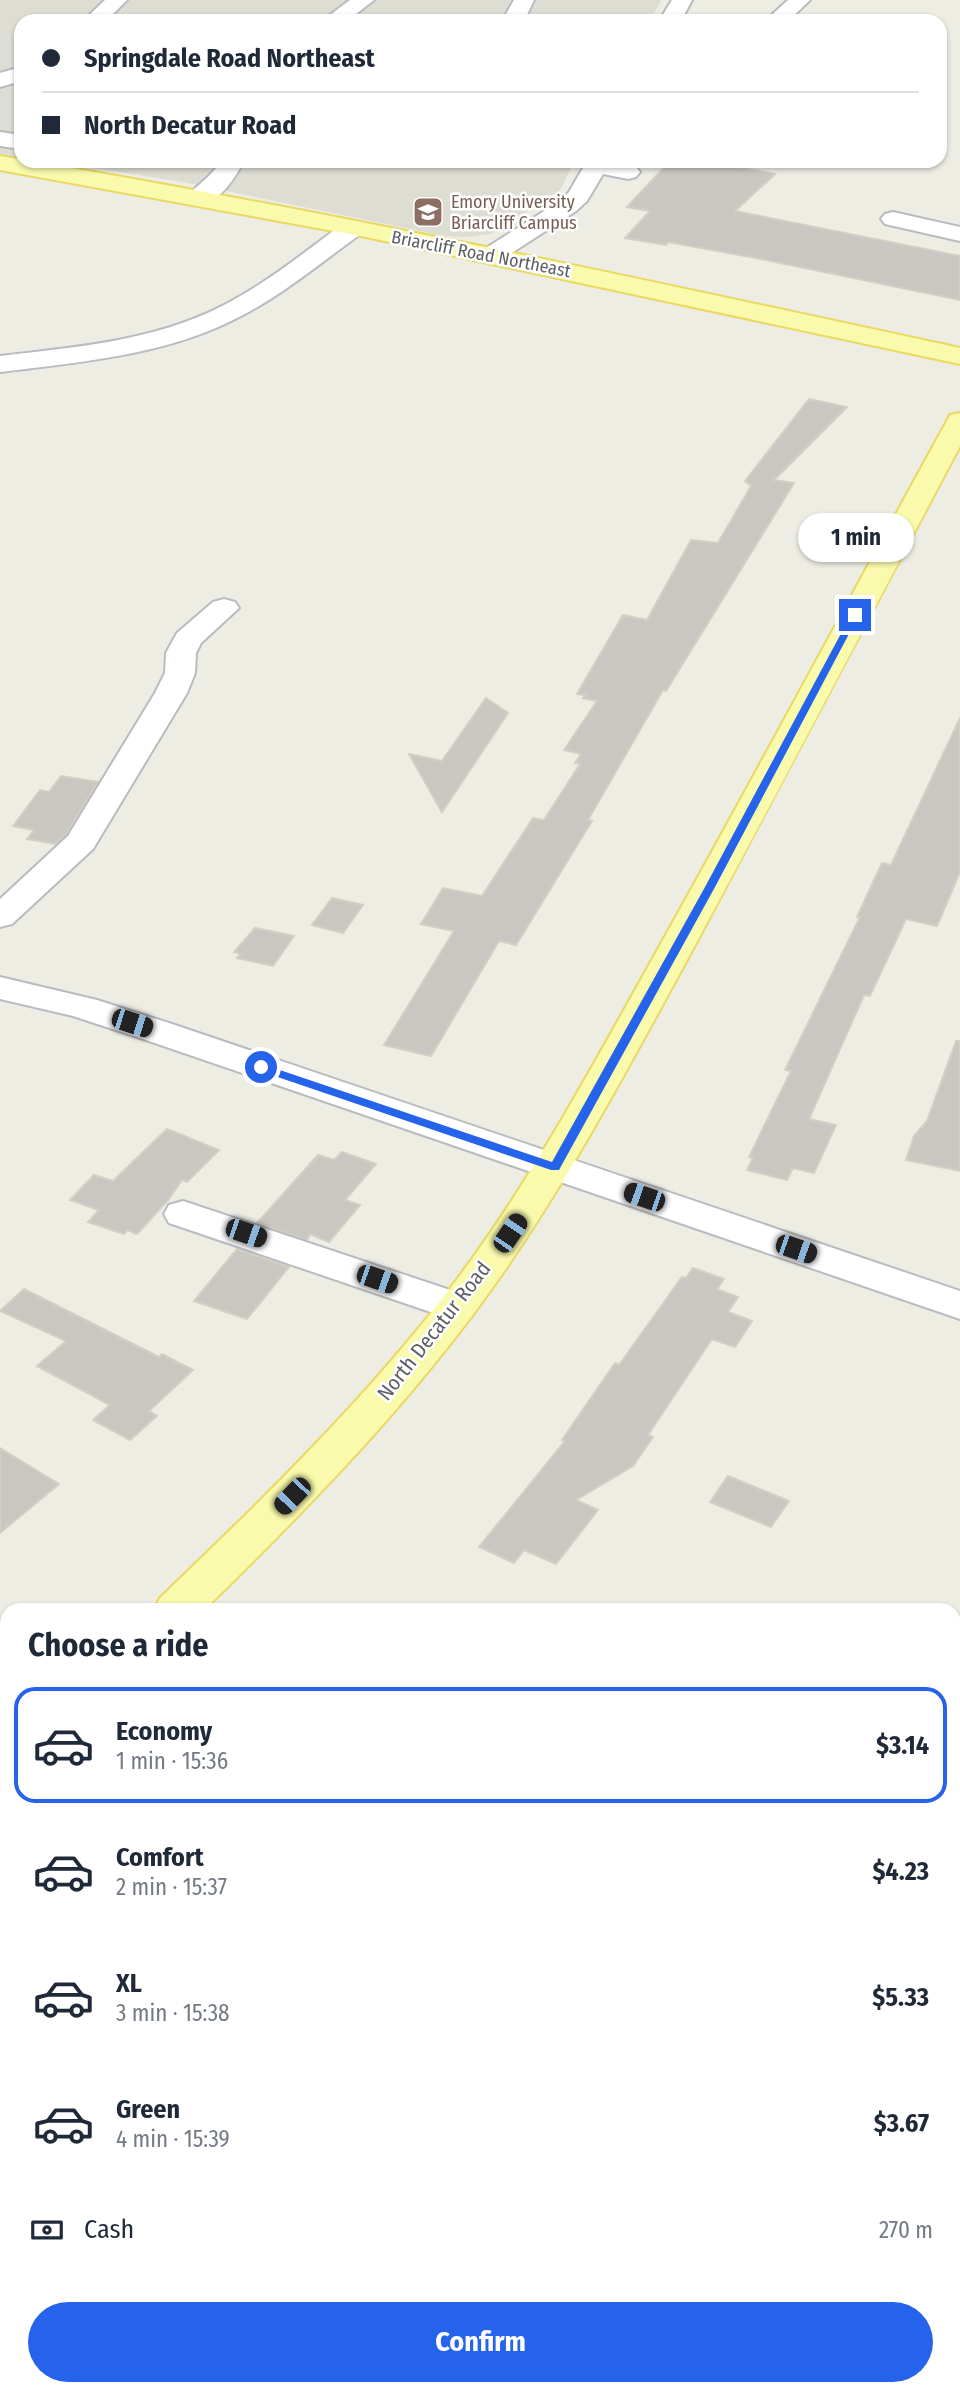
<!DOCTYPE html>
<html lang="en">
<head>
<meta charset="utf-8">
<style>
  :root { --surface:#fff; --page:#f2f2f3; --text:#1f2937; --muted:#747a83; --line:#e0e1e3; --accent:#2563eb }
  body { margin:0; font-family:"Fira Sans Condensed",sans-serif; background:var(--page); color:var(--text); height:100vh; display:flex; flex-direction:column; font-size:26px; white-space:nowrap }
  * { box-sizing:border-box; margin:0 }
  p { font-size:23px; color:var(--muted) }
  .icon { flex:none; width:38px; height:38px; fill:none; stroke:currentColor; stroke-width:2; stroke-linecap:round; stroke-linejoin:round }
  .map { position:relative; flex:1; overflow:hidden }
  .side { position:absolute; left:0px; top:1603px; width:961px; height:793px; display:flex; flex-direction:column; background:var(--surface); border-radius:21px 21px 0 0; box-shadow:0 2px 5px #0004 }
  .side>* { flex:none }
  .banner { position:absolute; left:14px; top:14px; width:933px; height:154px; border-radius:21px; box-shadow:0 2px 5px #0004; display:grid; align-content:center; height:154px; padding:0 28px; background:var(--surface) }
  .end { position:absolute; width:32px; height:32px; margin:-16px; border:9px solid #2563eb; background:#fff; box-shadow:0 0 0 4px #fff }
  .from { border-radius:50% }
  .bubble { position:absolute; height:49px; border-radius:24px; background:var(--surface); box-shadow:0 2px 5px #0004; font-size:23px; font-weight:700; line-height:49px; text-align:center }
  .car { position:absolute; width:21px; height:42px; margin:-21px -10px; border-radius:9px; box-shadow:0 0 5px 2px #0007; background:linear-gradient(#222 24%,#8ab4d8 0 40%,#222 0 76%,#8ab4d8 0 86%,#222 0) }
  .banner b { display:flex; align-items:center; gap:24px; height:66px; font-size:26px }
  .banner b+b { border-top:2px solid var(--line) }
  .banner i { width:18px; height:18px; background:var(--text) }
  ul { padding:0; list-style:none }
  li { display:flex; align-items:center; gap:21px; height:116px; margin:0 14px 10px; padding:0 14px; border:4px solid transparent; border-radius:21px }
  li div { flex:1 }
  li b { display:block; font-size:26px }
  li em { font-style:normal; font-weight:700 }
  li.selected { border-color:var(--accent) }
  li>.icon { width:63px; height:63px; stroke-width:1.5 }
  h2 { padding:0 28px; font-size:32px; line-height:84px }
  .pay { display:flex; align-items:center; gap:18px; height:77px; padding:0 28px; font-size:26px }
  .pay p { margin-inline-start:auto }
  .action { display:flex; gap:14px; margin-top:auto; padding:14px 28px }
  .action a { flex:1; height:80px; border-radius:42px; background:var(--accent); color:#fff; font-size:28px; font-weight:700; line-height:80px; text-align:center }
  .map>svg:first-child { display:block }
  .education { fill:#deddd3 }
  .building { fill:#cac7c2; stroke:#d2d0c3; stroke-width:2 }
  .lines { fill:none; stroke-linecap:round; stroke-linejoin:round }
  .minor-casing { stroke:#b9bbc0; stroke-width:4 }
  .major-casing { stroke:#e9d863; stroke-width:4 }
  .minor { fill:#fff; fill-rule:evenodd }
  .major { fill:#fafaad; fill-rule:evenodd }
  .route { fill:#2563eb }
  .labels { text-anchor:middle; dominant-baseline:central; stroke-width:5; stroke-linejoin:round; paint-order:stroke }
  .far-education-label { font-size:18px; fill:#785e54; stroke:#fff; text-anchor:start }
  .far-street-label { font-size:18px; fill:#5c5f64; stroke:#fff }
  .street-label { font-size:21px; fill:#5c5f64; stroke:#fff }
</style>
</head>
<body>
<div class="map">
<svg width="960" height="2395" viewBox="0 0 960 2395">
  <rect width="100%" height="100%" fill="#eeede4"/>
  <!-- education -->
  <g class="education">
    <path d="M0,0H661L650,21H21V157L0,154Z"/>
    <path d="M47,161H575L560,190L491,234L467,237L444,236L183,182Z"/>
  </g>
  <!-- building -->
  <g class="building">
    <path d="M670,161H706L775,174L735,211L960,256V300L756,258L668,242L666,245L625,238L650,211L627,207Z"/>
    <path d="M809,399L847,407L774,480L794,483L666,691L663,690L588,820L592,821L516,945L499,941L431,1056L384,1045L454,931L421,924L443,888L482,896L533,818L544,820L580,764L575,763L581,754L564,750L597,701L583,698L585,695L577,694L623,615L647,620L691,540L718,543L751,486L745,481Z"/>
    <path d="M486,698L508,713L442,812L409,754L442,761Z"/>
    <path d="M960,718V872L937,926L906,919L870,996L864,995L809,1119L836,1125L814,1173L793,1168L787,1180L747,1170L753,1158L749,1157L791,1071L785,1070L860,917H857L882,863L891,865Z"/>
    <path d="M61,776L98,782L66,834L56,844L27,839L34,830L13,826L40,790L49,792Z"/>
    <path d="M332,898L363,905L343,933L312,925Z"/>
    <path d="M255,928L294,936L273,966L237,958L240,954L234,952Z"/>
    <path d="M956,1041H960V1171L906,1160L914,1136L927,1121Z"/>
    <path d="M167,1129L219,1150L187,1182L182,1180L168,1200L137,1234L127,1230L124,1234L88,1222L99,1210L70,1200L94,1175L113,1181Z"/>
    <path d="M342,1152L376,1164L345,1200L360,1205L329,1242L310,1234L307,1240L257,1223L318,1155L334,1160Z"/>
    <path d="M237,1249L289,1267L247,1319L194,1301Z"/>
    <path d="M693,1268L724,1279L717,1289L738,1297L728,1312L752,1321L735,1347L712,1339L648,1435L653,1437L633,1466L576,1500L598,1510L556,1564L524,1550L514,1563L479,1547L565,1441L562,1440L615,1363L619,1365L682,1277L686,1278Z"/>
    <path d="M24,1289L159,1357L162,1354L193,1370L149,1411L157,1416L130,1440L93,1420L110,1405L37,1366L66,1341L0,1311Z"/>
    <path d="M0,1448L59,1484L0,1533Z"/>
    <path d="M728,1476L789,1501L771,1527L710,1502Z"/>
  </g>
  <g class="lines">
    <!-- minor casing -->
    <g class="minor-casing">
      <g id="minor">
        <path d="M105,0H127L106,21H83Z"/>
        <path d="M350,0H374L347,21H322Z"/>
        <path d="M514,0H534L524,21H502Z"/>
        <path d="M672,0H692L681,21H659Z"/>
        <path d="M788,0H810L788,21H765Z"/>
        <path d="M21,67V81L0,87V73Z"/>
        <path d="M0,132L21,135V149L0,146Z"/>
        <path d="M220,161H244C234,180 216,209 191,203L187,198C197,183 212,178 220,161Z"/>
        <path d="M587,161H611L636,167L640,172L636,177L628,179L603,174L587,201L576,211L501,260H483L480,255L483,250L560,201L569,192Z"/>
        <path d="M893,212L960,227V241L885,224L881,219L885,214Z"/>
        <path d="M353,221L362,223L365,228L362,233C323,261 285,293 243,315C169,355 82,362 0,372V356C76,347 155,341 224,305C267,283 306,251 344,223Z"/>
        <path d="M224,599L235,602L239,608L201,643L196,653L195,673L187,693L93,849L12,924L0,927V899L68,836L155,693L165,673L166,653L177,633L213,602Z"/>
        <path d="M0,977L97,1000L169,1023L960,1291V1319L143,1039L73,1016L0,999Z"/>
        <path d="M183,1201L471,1297L477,1307L471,1317L457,1321L169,1223L164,1214L169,1205Z"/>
        <path d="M0,1948L7,1950V1994L0,1992Z"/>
        <path d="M561,2389H620L623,2395H564Z"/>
      </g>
    </g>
    <!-- major casing -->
    <g class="major-casing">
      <g id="major">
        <path d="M0,156C320,209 641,279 960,348V364L361,236L0,170Z"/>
        <path d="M960,413V446C869,618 779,790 687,960C622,1079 558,1200 477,1309C396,1418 301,1515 204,1610H154L160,1598C262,1500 363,1402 449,1290C530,1184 593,1065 658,949C756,774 850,597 947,421L950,415Z"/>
        <path d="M7,1741V1782L0,1785V1744Z"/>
      </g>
    </g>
    <!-- minor -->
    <use href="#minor" class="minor"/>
    <!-- major -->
    <use href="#major" class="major"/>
  </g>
  <!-- route -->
  <path class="route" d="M852,613L859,615L715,887L559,1170H551L257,1070V1065H265L552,1162L705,887Z"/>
  <!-- icons -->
  <defs>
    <g id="university-square" transform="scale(1.575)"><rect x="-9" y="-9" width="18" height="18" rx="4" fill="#8d6e63" stroke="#fff"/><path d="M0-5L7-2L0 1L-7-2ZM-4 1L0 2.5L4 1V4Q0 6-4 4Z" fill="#fff"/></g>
  </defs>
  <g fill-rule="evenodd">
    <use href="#university-square" x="428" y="212"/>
  </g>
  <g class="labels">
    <!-- far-education labels -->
    <g class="far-education-label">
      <text x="451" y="202">Emory University<tspan x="451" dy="21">Briarcliff Campus</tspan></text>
    </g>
    <!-- far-street labels -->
    <g class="far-street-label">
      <text transform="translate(481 254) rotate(11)">Briarcliff Road Northeast</text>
    </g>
    <!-- street labels -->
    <g class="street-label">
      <text transform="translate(434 1331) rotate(-52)">North Decatur Road</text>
    </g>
  </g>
</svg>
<i class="end from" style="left:261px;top:1067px"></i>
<i class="end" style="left:855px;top:615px"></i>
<div class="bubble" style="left:798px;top:513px;width:116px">1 min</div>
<i class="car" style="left:132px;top:1023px;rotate:108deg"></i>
<i class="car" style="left:644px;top:1197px;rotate:289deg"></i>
<i class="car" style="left:246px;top:1233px;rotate:109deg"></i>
<i class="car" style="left:510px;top:1233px;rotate:34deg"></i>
<i class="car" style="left:796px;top:1249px;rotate:109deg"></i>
<i class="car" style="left:377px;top:1279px;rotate:109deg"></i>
<i class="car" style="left:292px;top:1496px;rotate:224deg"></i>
<div class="banner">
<b><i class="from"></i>Springdale Road Northeast</b>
<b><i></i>North Decatur Road</b>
</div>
<section class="side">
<h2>Choose a ride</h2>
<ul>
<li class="selected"><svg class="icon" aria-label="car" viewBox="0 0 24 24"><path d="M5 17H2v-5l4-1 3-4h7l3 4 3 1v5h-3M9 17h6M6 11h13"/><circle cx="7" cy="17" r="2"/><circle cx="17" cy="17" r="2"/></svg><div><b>Economy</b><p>1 min · 15:36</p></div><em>$3.14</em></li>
<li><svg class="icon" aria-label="car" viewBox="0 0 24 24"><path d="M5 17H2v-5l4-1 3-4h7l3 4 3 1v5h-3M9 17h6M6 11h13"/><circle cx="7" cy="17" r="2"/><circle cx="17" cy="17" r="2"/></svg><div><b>Comfort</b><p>2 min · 15:37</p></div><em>$4.23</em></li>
<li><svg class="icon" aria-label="car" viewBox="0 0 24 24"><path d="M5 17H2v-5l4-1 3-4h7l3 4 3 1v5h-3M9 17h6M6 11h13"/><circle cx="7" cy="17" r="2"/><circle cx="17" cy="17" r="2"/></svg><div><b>XL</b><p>3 min · 15:38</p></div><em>$5.33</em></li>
<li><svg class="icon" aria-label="car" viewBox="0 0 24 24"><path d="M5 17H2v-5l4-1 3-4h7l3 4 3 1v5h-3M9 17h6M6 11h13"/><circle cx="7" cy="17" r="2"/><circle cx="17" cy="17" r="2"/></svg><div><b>Green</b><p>4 min · 15:39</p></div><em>$3.67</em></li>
</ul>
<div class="pay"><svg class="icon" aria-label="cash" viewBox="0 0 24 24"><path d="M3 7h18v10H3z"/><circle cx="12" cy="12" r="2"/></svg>Cash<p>270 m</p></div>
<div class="action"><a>Confirm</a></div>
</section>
</div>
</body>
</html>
